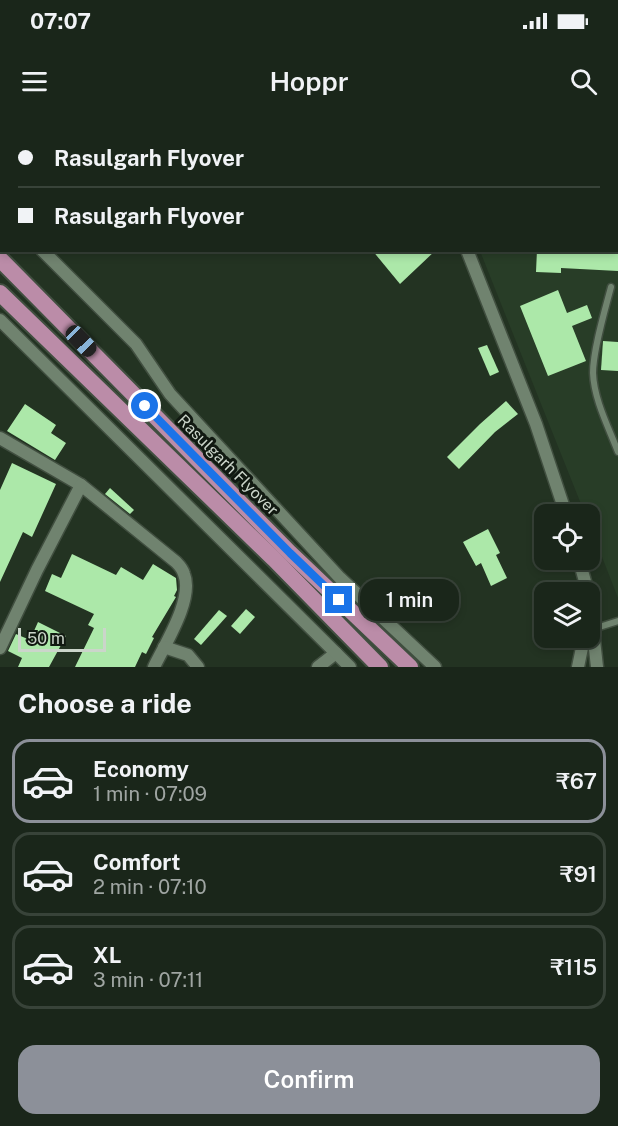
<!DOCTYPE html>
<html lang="en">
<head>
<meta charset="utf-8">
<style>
  :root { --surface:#1a261a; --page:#232e23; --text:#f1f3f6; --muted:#9fa5a2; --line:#384339; --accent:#8c9099 }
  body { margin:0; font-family:"Public Sans",sans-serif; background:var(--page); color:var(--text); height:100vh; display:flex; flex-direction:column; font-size:22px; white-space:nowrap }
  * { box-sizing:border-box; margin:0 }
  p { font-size:20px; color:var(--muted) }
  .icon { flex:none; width:33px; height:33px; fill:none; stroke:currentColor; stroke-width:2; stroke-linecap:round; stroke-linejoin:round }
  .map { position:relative; height:547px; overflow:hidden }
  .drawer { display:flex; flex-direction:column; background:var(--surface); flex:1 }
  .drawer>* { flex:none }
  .banner { position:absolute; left:0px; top:0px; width:618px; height:132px; box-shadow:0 3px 9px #0003,0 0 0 2px var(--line); display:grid; align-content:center; height:132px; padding:0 18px; background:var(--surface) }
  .controls { position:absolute; left:534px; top:384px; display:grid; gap:12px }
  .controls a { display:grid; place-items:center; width:66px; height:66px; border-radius:12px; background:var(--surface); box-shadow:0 3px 9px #0003,0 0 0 2px var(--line); font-size:30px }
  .scale { position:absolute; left:18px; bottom:15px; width:88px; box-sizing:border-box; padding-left:6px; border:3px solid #cbd5ca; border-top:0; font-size:16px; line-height:21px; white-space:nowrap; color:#cbd5ca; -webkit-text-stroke:4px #111911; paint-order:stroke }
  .end { position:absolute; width:27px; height:27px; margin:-14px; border:8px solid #1a73e8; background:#fff; box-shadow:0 0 0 3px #fff }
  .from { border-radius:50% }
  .bubble { position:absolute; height:42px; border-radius:18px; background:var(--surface); box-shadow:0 3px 9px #0003,0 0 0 2px var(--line); font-size:20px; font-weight:600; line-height:42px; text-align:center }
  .car { position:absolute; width:18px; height:36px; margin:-18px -9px; border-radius:8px; box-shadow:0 0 4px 2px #0007; background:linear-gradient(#222 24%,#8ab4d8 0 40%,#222 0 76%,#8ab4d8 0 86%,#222 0) }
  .banner b { display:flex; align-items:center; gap:21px; height:57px; font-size:22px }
  .banner b+b { border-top:2px solid var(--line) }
  .banner i { width:15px; height:15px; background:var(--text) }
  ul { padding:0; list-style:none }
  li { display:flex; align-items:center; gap:18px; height:84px; margin:0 12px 9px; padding:0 6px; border:3px solid var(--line); border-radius:18px }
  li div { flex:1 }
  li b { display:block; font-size:22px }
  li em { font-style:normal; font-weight:600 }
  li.current { border-color:var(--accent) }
  li>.icon { width:54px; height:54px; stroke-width:1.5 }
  h2 { padding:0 18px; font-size:27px; line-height:72px }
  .primary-button { display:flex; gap:12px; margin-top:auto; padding:12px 18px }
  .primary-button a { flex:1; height:69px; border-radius:18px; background:var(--accent); color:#fff; font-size:24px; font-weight:600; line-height:69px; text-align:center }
  .status { display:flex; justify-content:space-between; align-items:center; height:42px; padding:0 30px; background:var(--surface); direction:ltr }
  .status svg { height:16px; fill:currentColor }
  header { display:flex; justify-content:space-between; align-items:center; height:78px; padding:0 18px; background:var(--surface); font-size:27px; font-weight:600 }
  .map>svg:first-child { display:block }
  .built { fill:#283d27 }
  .building { fill:#ace8a9 }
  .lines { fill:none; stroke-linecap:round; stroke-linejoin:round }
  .service-casing { stroke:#414f40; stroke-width:9 }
  .minor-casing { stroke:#414f40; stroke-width:15 }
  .tertiary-casing { stroke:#414f40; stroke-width:15 }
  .trunk-casing { stroke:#414f40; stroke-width:20 }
  .service { stroke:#70836f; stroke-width:6 }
  .minor { stroke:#70836f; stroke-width:12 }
  .tertiary { stroke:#70836f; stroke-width:12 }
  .trunk { stroke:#bb8ca8; stroke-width:16 }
  .route { stroke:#1a73e8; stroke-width:8 }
  .labels { text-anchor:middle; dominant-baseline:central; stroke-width:6; stroke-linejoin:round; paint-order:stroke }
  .street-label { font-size:16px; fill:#cbd5ca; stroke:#111911 }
</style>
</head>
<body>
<div class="status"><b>07:07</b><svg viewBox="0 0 49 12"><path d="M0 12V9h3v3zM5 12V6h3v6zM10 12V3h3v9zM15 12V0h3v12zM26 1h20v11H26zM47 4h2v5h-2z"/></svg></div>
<header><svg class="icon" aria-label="menu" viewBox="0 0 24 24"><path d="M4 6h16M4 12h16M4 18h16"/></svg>Hoppr<svg class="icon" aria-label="search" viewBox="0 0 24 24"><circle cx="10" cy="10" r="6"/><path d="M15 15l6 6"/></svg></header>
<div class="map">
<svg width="618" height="547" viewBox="0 0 618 547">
  <rect width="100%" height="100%" fill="#233322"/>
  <!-- built -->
  <path class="built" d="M428,0H618V478L590,406V394H585L480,131L616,130V2Z"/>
  <!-- building -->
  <g class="building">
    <path d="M372,130H436L400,164Z"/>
    <path d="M537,130H618V151L561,148V153L536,152Z"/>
    <path d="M558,170L567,193L587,185L592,198L572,206L586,241L548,256L520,186Z"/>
    <path d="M603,221L618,222V251L601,250Z"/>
    <path d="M487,225L499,252L490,256L478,228Z"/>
    <path d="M506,281L518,294L495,312L459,349L447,337L480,304Z"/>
    <path d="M25,284L56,305L51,313L66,323L55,340L7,311Z"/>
    <path d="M12,343L56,364L32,417L23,412L0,462V370Z"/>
    <path d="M110,368L134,390L130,394L105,374Z"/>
    <path d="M488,409L500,433L496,435L507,458L491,466L481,443L476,446L463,422Z"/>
    <path d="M72,434L116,455L121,447L143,460L153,444L176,458L177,470L174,476L176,477L152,517L154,518L146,534L142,532L135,547H75L94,508L88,505L94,494L45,471L52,454L61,458Z"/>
    <path d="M246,489L255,497L240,514L231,506Z"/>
    <path d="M219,490L227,496L201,525L194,519Z"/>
    <path d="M38,502L66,516L49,547H18L22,538L8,531L16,514L30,520Z"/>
  </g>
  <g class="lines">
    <!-- service casing -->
    <g class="service-casing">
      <g id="service">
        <path d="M158,1L160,0"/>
        <path d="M611,167C605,190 593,230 593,253C594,280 609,308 618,332"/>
        <path d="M593,509L618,501"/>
      </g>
    </g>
    <!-- minor casing -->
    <g class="minor-casing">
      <g id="minor">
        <path d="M0,318L81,365L176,442C179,445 183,450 184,454C194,479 165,524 154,547"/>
        <path d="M164,527L188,535L198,547"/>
        <path d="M0,528L37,450L81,365"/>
        <path d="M318,547L336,533"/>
      </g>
    </g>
    <!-- tertiary casing -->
    <g class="tertiary-casing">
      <g id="tertiary">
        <path d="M415,0V2"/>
        <path d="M0,89L2,91"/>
        <path d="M42,130L136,224L170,274L340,458L435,547"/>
        <path d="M467,130L536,304L566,394"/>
        <path d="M0,200L350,547"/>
        <path d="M579,440L588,472"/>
        <path d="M590,484L597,547"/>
        <path d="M578,547L584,518"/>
      </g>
    </g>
    <!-- trunk casing -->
    <g class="trunk-casing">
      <g id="trunk">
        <path d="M0,139L290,433L410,547"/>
        <path d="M0,173L274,439L380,547"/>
      </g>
    </g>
    <!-- service -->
    <use href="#service" class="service"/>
    <!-- minor -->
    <use href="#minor" class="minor"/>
    <!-- tertiary -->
    <use href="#tertiary" class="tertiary"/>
    <!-- trunk -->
    <use href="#trunk" class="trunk"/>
  </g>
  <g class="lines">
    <!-- route -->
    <path class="route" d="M145,286L290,433L339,480"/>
  </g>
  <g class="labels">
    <!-- street labels -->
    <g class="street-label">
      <text transform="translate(228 345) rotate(45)">Rasulgarh Flyover</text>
    </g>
  </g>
</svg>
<div class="controls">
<a><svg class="icon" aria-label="locate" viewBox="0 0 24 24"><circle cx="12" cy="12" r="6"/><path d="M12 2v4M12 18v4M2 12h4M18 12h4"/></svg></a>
<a><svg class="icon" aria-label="layers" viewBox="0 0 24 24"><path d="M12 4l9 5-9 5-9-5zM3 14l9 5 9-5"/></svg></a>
</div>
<div class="scale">50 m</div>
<i class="end from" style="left:145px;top:286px"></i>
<i class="end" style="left:339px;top:480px"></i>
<div class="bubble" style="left:360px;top:459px;width:99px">1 min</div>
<i class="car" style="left:81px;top:221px;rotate:136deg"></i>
<div class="banner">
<b><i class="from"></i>Rasulgarh Flyover</b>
<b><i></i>Rasulgarh Flyover</b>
</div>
</div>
<section class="drawer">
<h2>Choose a ride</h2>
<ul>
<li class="current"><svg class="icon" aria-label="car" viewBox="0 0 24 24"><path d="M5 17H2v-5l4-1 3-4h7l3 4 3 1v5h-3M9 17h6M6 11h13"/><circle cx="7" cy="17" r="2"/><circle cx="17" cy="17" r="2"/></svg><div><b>Economy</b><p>1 min · 07:09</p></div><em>₹67</em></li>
<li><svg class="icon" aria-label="car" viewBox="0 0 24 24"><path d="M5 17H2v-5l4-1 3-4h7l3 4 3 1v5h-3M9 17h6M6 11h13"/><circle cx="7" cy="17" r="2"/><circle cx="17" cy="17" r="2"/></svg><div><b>Comfort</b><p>2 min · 07:10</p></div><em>₹91</em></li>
<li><svg class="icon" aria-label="car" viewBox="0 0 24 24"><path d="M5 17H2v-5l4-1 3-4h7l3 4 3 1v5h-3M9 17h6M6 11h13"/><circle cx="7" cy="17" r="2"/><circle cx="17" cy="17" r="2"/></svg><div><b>XL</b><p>3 min · 07:11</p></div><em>₹115</em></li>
</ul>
<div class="primary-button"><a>Confirm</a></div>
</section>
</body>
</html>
